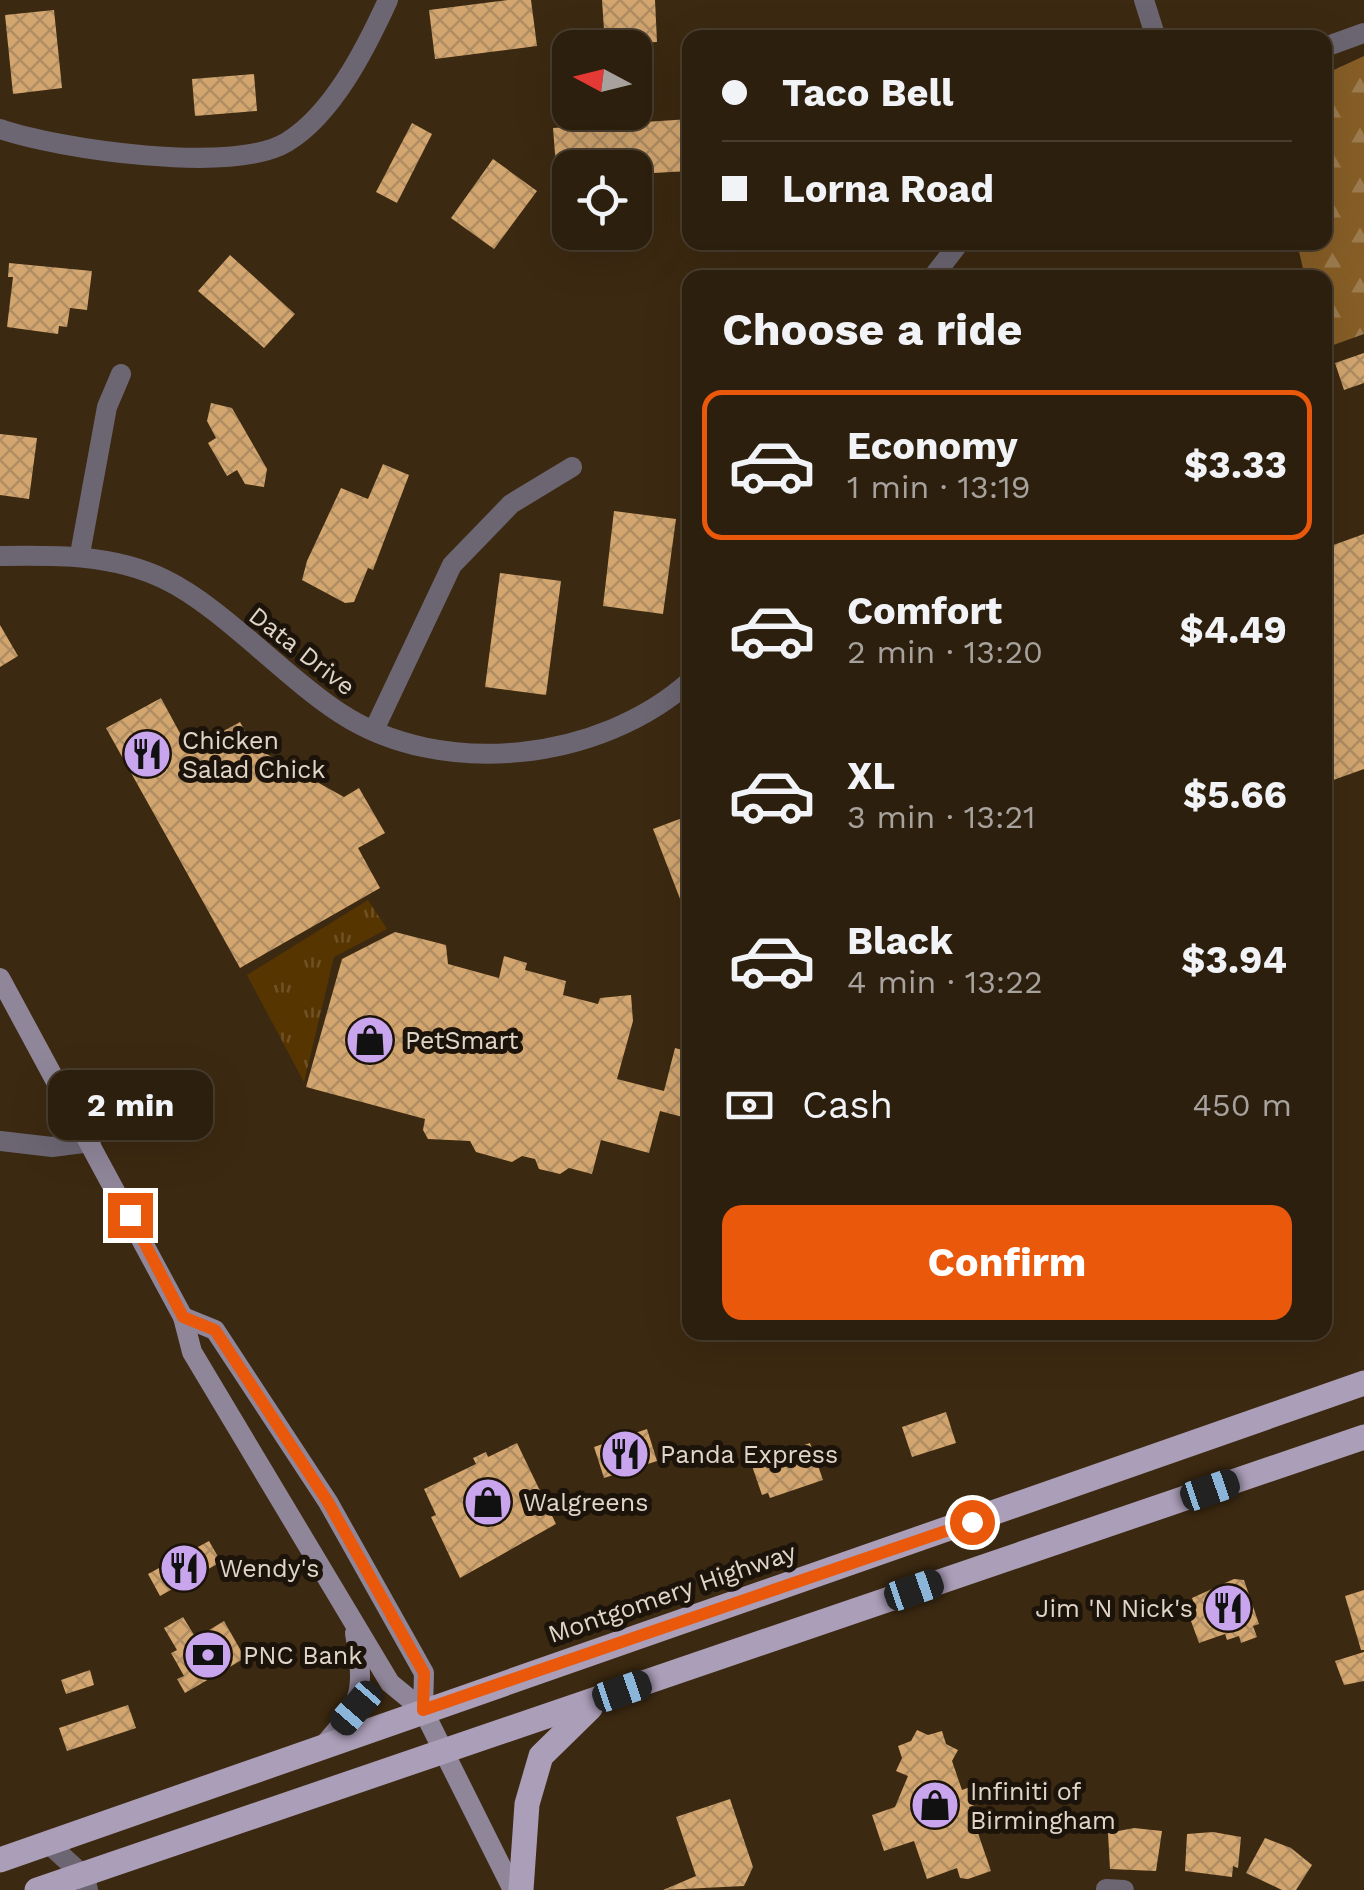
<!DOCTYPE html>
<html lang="en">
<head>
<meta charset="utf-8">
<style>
  :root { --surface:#2d1f0d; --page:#352716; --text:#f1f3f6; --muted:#a7a29d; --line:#483d2e; --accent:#ea580c }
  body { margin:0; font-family:"Work Sans",sans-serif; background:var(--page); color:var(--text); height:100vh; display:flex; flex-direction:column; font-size:38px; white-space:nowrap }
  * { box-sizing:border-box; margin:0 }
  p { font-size:32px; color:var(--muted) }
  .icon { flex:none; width:55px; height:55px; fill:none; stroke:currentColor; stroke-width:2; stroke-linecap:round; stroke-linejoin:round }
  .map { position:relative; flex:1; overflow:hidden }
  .sheet { position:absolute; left:682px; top:270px; width:650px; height:1070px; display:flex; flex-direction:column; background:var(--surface); border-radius:20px; box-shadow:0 10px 40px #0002,0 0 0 2px var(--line) }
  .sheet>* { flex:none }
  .hud { position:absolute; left:682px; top:30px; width:650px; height:220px; border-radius:20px; box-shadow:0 10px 40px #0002,0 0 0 2px var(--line); display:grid; align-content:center; height:220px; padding:0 40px; background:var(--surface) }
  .needle { width:65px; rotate:277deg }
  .buttons { position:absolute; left:552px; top:30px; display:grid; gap:20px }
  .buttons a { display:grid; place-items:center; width:100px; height:100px; border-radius:20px; background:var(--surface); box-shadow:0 10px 40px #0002,0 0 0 2px var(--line); font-size:50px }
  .end { position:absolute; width:45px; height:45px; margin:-22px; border:12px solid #ea580c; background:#fff; box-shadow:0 0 0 5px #fff }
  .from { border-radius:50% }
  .bubble { position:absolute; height:70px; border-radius:20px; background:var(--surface); box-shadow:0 10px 40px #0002,0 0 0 2px var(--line); font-size:32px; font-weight:700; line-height:70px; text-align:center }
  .car { position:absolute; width:30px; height:60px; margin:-30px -15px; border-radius:12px; box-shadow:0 0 8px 2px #0007; background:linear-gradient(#222 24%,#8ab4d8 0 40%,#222 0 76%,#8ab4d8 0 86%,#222 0) }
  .hud b { display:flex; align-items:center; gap:35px; height:95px; font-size:38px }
  .hud b+b { border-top:2px solid var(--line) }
  .hud i { width:25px; height:25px; background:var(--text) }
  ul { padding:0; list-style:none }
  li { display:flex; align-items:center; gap:30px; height:150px; margin:0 20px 15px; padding:0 20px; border:5px solid transparent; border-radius:20px }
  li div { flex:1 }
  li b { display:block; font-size:38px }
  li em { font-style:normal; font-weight:700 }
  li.current { border-color:var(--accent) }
  li>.icon { width:90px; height:90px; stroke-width:1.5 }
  h2 { padding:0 40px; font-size:45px; line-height:120px }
  .pay { display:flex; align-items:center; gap:25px; height:110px; padding:0 40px; font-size:38px }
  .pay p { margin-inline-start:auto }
  .cta { display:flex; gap:20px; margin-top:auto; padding:20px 40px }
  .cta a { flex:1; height:115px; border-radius:20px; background:var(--accent); color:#fff; font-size:40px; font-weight:700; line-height:115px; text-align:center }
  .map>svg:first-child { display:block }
  .forest { fill:url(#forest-firs) }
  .park { fill:url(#park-tufts) }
  .building { fill:url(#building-cross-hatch) }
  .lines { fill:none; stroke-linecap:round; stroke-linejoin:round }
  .street { stroke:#6c6673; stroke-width:20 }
  .secondary { stroke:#90869a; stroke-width:20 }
  .primary { stroke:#ab9eb8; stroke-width:25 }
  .route { stroke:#ea580c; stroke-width:12 }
  .labels { text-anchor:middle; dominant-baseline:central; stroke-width:10; stroke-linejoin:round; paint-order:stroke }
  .street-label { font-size:25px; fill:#e1d5c7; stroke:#1c140a }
  .poi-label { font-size:25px; fill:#e1d5c7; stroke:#1c140a; text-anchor:start }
</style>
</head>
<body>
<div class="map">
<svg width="1364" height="1890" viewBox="0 0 1364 1890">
  <defs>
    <pattern id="forest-firs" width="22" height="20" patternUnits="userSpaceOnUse" patternTransform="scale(2.5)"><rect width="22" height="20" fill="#875e26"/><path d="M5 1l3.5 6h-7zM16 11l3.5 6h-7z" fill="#9d7c4e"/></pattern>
    <pattern id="park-tufts" width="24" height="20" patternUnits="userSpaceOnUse" patternTransform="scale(2.5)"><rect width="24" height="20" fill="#573501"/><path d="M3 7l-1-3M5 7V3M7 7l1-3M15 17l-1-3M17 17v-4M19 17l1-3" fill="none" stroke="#6f5125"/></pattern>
    <pattern id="building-cross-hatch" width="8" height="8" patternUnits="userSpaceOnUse" patternTransform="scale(2.5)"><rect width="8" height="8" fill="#d3a66f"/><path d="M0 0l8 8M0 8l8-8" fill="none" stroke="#af8c62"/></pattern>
  </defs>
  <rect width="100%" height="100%" fill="#3c2911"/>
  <!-- forest -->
  <path class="forest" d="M1364,56V334L1325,348V278L1305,277L1297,243L1325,242V74Z"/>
  <!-- park -->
  <path class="park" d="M368,900L387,929L334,957L304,1082L247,975Z"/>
  <!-- building -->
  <g class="building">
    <path d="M508,0H531L537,46L435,59L429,10Z"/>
    <path d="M602,0H655L657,42L605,45Z"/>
    <path d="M54,10L62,88L13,94L5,15Z"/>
    <path d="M254,74L257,111L195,116L192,79Z"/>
    <path d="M690,119V171L635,174V168H570V179L557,180L553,128Z"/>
    <path d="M412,123L432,134L397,203L376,192Z"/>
    <path d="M493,159L537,191L494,249L451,218Z"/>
    <path d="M230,255L295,314L264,348L198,291Z"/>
    <path d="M9,263L92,271L87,310L70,308L67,327L59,326L58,334L7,327L13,277H8Z"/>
    <path d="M1364,353V383L1344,390L1335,363Z"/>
    <path d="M211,403L232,408L267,469L264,487L245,484L237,470L227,476L208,443L216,438L207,421Z"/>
    <path d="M0,434L37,438L29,499L0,495Z"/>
    <path d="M383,464L409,475L373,570L368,568L354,602L345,603L302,580L307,561L341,488L368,499Z"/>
    <path d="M614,511L676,519L663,614L603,606Z"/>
    <path d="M1364,534V769L1325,783V548Z"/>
    <path d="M500,573L561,581L546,695L485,687Z"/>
    <path d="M0,625L18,656L0,667Z"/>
    <path d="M161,698L189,750L240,722L254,747L344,797L359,788L385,833L358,848L380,888L240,968L106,728Z"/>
    <path d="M690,815V922H689L653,829Z"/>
    <path d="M395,932L446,945L448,964L499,978L504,956L527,963L525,970L566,981L563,995L598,1004L600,998L631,995L633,1021L617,1079L664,1091L675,1048L690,1052V1119L660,1111L649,1153L601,1140L592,1174L569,1168L560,1174L539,1169L535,1159L522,1156L512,1162L476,1152L470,1141L428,1139L423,1130L425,1119L306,1087L342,959Z"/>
    <path d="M946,1412L956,1443L912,1457L902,1427Z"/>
    <path d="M647,1429L657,1461L604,1478L594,1447Z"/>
    <path d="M517,1443L556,1524L460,1578L431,1517L436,1515L424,1489L476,1464L473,1458L486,1452L488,1457Z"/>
    <path d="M810,1443L823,1480L770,1498L768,1493L762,1495L751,1463Z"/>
    <path d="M209,1541L221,1562L160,1596L148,1574Z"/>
    <path d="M1234,1579L1244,1580L1259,1624L1253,1626L1257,1637L1241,1643L1239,1636L1227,1640L1225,1634L1199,1643L1187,1610L1195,1607L1192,1598Z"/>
    <path d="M1364,1590V1650H1361L1345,1596Z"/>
    <path d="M183,1617L196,1638L224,1621L245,1658L185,1693L177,1679L184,1676L171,1653L177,1650L164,1628Z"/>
    <path d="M1364,1652V1681L1344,1685L1335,1661Z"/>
    <path d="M90,1670L94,1685L66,1694L61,1680Z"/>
    <path d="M128,1705L136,1728L67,1751L59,1728Z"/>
    <path d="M917,1730L928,1735L942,1731L946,1744L958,1750L952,1761L962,1790L975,1785L981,1803L969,1807L991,1871L968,1879L960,1878L957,1868L927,1879L914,1841L884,1851L872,1815L895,1807L908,1776L896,1771L902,1758L898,1746L911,1741Z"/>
    <path d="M730,1799L753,1867L744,1886L663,1890L696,1876L676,1817Z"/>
    <path d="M1134,1828L1162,1831L1156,1871L1110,1869L1108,1833Z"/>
    <path d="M1213,1832L1241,1837L1238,1868L1233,1866L1232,1877L1185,1871L1187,1834Z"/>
    <path d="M1265,1838L1291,1848L1312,1865L1296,1890H1282L1246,1873Z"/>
  </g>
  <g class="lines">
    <!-- street -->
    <g class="street">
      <path d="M1144,0L1156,38"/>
      <path d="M1325,47L1364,33"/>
      <path d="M0,129C58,149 234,175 287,142C333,114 366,48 388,0"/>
      <path d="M932,278L960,242"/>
      <path d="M80,554L107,407L121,374"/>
      <path d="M0,556C56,555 112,554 164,579C221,606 283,676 340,713C442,780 601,761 690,681"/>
      <path d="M374,730L452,565L511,504L572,467"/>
      <path d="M0,1141L52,1147L91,1142"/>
      <path d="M50,1845L85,1877L88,1890"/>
      <path d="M1106,1889L1124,1890"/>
    </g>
    <!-- secondary -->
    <g class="secondary">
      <path d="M0,978L183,1317L192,1352L390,1683L423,1710L513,1890"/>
      <path d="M183,1317L215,1330L328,1502L424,1673L423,1710"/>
      <path d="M322,1747C363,1701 365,1693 355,1633"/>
    </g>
    <!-- primary -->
    <g class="primary">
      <path d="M0,1860L1364,1383"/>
      <path d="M37,1890L1364,1437"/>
      <path d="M521,1890L527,1804L541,1756L590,1708"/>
    </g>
  </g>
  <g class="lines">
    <!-- route -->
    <path class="route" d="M130,1215L183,1317L215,1330L328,1502L424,1673L423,1710L972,1522"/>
  </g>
  <!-- icons -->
  <defs>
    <g id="restaurant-disc" transform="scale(2.5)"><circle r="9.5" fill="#c9a5ee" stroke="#1c140a"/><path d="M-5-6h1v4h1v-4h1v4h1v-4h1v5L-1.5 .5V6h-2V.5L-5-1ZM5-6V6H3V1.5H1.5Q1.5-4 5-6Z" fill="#111"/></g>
    <g id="shop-disc" transform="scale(2.5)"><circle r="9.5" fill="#c9a5ee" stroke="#1c140a"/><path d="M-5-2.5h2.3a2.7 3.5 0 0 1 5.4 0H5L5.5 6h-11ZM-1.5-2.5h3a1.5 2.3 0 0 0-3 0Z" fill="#111"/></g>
    <g id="bank-disc" transform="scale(2.5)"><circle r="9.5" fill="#c9a5ee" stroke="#1c140a"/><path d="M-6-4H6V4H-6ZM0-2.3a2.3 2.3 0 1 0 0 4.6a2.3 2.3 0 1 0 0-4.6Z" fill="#111"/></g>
  </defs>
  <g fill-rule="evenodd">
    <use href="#restaurant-disc" x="147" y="754"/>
    <use href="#shop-disc" x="370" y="1040"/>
    <use href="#restaurant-disc" x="625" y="1454"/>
    <use href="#shop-disc" x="488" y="1502"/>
    <use href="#restaurant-disc" x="184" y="1568"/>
    <use href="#restaurant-disc" x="1228" y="1608"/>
    <use href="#bank-disc" x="208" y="1655"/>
    <use href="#shop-disc" x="935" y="1805"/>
  </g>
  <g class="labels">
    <!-- street labels -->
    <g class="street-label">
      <text transform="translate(302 651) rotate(38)">Data Drive</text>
      <text transform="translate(672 1593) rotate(-19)">Montgomery Highway</text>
    </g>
    <!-- poi labels -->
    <g class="poi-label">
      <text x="182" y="740">Chicken<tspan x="182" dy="29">Salad Chick</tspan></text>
      <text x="405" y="1040">PetSmart</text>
      <text x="660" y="1454">Panda Express</text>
      <text x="523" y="1502">Walgreens</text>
      <text x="219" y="1568">Wendy's</text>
      <text x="1193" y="1608" text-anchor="end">Jim 'N Nick's</text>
      <text x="243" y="1655">PNC Bank</text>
      <text x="970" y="1791">Infiniti of<tspan x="970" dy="29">Birmingham</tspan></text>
    </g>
  </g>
</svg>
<div class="buttons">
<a><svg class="needle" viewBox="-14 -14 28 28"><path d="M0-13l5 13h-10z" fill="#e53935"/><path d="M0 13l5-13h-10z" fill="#a7a29d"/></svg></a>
<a><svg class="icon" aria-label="locate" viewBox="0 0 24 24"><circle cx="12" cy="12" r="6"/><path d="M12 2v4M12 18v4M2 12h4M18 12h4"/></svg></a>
</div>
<i class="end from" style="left:972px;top:1522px"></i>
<i class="end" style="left:130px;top:1215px"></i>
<div class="bubble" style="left:48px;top:1070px;width:165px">2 min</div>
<i class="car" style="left:1210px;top:1490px;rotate:71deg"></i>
<i class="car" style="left:914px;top:1590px;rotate:71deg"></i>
<i class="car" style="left:622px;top:1691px;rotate:71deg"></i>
<i class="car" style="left:356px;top:1708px;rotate:221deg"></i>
<div class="hud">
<b><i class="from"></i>Taco Bell</b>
<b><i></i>Lorna Road</b>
</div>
<section class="sheet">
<h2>Choose a ride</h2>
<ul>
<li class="current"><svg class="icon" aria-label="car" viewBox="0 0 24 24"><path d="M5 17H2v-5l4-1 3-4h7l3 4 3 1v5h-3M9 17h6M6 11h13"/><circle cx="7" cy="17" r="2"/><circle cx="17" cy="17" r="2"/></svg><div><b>Economy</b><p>1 min · 13:19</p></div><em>$3.33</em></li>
<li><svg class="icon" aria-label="car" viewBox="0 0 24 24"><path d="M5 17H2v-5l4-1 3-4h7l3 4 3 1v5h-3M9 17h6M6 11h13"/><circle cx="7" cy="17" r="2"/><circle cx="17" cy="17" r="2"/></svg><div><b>Comfort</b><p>2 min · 13:20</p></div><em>$4.49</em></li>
<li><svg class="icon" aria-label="car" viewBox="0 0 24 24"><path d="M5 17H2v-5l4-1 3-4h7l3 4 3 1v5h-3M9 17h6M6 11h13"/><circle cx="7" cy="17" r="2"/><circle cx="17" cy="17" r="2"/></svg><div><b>XL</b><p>3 min · 13:21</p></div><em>$5.66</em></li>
<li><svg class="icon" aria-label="car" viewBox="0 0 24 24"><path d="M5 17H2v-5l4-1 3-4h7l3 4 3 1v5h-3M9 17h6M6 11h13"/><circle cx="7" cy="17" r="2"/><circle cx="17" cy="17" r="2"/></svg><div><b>Black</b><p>4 min · 13:22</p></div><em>$3.94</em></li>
</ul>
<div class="pay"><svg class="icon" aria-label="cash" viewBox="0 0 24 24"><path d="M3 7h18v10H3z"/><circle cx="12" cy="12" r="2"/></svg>Cash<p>450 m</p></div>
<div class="cta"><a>Confirm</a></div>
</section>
</div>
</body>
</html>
